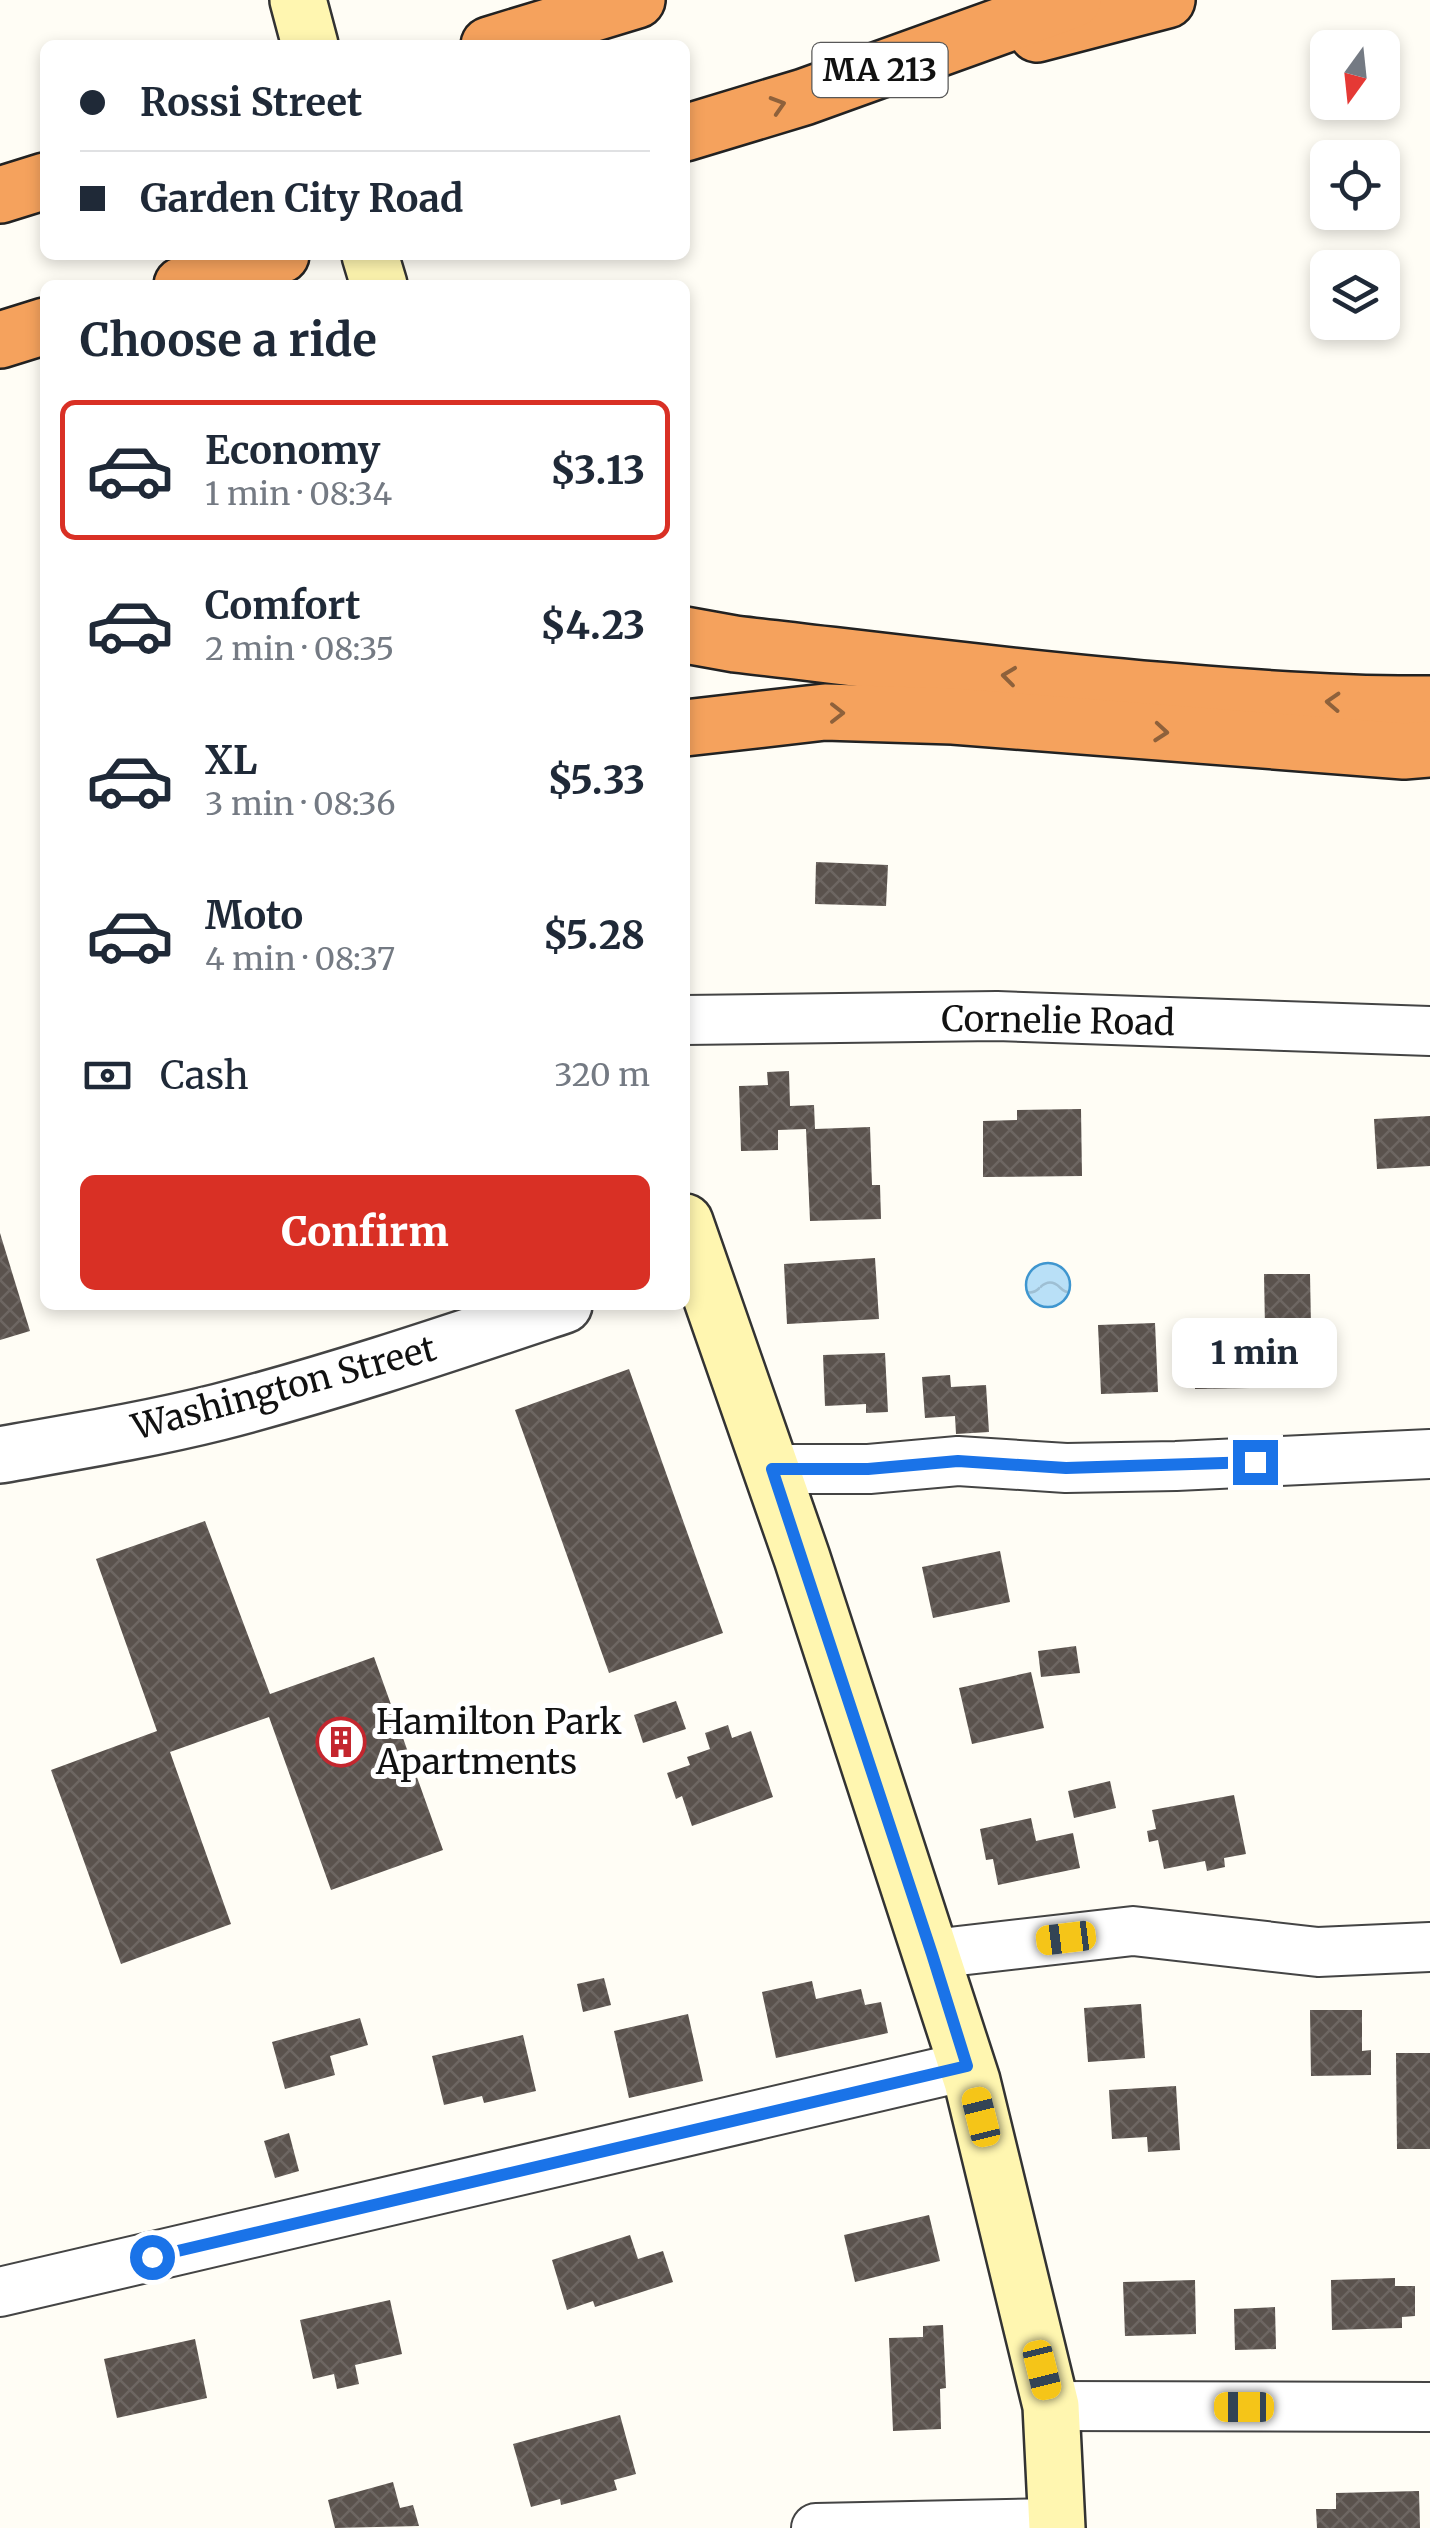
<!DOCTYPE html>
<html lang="en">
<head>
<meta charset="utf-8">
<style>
  :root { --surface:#fff; --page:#f2f2f3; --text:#1f2937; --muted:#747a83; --line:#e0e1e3; --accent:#d93025 }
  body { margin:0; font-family:Merriweather,serif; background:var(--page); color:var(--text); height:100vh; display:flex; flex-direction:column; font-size:38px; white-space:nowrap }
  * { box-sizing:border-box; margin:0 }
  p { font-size:32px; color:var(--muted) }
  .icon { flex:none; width:55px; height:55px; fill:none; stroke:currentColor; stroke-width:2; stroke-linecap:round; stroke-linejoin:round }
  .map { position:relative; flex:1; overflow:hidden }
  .side { position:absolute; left:40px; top:280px; width:650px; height:1030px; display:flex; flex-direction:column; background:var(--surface); border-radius:15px; box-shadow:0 5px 15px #0003 }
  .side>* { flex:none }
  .top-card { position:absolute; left:40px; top:40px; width:650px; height:220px; border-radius:15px; box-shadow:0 5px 15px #0003; display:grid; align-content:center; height:220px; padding:0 40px; background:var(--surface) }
  .needle { width:65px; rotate:195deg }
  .fabs { position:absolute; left:1310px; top:30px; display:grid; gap:20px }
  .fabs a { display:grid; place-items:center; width:90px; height:90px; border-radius:15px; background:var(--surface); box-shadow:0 5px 15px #0003; font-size:50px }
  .end { position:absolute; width:45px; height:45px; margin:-22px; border:12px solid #1a73e8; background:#fff; box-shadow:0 0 0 5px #fff }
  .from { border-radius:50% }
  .bubble { position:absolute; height:70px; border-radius:15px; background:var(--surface); box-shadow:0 5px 15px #0003; font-size:32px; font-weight:800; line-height:70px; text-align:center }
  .car { position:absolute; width:30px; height:60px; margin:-30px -15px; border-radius:12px; box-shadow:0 0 8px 2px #0007; background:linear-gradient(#f5c518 24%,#345 0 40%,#f5c518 0 76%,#345 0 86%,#f5c518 0) }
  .top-card b { display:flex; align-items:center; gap:35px; height:95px; font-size:38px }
  .top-card b+b { border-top:2px solid var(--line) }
  .top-card i { width:25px; height:25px; background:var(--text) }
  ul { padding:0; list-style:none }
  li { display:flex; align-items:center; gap:30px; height:140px; margin:0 20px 15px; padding:0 20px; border:5px solid transparent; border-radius:15px }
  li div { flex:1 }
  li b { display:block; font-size:38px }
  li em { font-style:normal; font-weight:800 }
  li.selected { border-color:var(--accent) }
  li>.icon { width:90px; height:90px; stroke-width:1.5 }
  h2 { padding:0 40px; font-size:45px; line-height:120px }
  .pay { display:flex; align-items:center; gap:25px; height:110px; padding:0 40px; font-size:38px }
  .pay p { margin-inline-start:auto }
  .cta { display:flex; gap:20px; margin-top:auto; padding:20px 40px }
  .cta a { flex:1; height:115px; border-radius:15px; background:var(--accent); color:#fff; font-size:40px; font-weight:800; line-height:115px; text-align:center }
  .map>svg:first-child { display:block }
  .water { fill:url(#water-waves); stroke:#3f96cf; stroke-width:2.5 }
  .building { fill:url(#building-cross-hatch) }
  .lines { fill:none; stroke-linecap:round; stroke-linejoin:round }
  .minor-casing { stroke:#444; stroke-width:52 }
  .tertiary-casing { stroke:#444; stroke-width:60 }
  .secondary-casing { stroke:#333; stroke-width:60 }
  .motorway-casing { stroke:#222; stroke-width:60 }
  .minor { stroke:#fff; stroke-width:48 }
  .tertiary { stroke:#fff; stroke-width:55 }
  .secondary { stroke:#fff6b0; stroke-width:55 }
  .motorway { stroke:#f5a25d; stroke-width:55 }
  .oneway { stroke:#8e613b }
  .route { stroke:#1a73e8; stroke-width:12 }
  .labels { text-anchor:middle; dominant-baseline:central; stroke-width:10; stroke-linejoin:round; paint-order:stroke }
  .shield { fill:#fff; stroke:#585858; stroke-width:2.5 }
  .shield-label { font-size:32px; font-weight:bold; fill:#111 }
  .street-label { font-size:35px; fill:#111; stroke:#fff }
  .poi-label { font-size:35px; fill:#111; stroke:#fff; text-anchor:start }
</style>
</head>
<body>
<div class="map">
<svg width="1430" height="2528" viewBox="0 0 1430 2528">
  <defs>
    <pattern id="water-waves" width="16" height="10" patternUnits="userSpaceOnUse" patternTransform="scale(2.5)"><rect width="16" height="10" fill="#b9e0f7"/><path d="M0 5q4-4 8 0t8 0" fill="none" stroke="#9ebfd3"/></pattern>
    <pattern id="building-cross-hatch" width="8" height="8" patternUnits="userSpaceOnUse" patternTransform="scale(2.5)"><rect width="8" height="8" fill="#5a524d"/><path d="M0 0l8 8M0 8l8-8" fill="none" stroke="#6d6662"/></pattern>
  </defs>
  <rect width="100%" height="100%" fill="#fffdf5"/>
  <!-- water -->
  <circle class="water" cx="1048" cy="1285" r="22"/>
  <!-- building -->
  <g class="building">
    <path d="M816,862L888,865L886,906L815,904Z"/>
    <path d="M789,1071L790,1106L814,1105L815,1129L870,1127L872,1185H880L881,1219L810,1221L806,1129L778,1130V1150L741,1151L739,1086L768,1085L767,1072Z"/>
    <path d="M1081,1109L1082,1176L983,1177V1121L1017,1120V1110Z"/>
    <path d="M1430,1116V1166L1377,1169L1374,1119Z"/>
    <path d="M0,1233L30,1331L0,1340Z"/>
    <path d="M875,1258L879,1319L787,1324L784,1264Z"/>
    <path d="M1264,1274H1310L1311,1327L1265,1328Z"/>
    <path d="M1155,1323L1158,1392L1101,1394L1098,1325Z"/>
    <path d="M1202,1328H1239L1238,1338H1250V1388L1195,1389V1339L1202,1340Z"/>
    <path d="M885,1353L888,1412L866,1413V1404L825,1406L823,1355Z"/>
    <path d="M629,1369L723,1633L609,1673L515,1410Z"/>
    <path d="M950,1375L951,1387L986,1385L989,1432L956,1434L955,1416L925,1418L922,1377Z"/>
    <path d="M205,1521L270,1694L374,1657L443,1850L331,1890L269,1717L170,1752L231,1924L121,1964L51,1770L157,1731L96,1559Z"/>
    <path d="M1000,1551L1010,1602L933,1618L922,1567Z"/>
    <path d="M1076,1646L1080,1673L1041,1677L1038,1651Z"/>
    <path d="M1031,1672L1044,1728L972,1744L959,1688Z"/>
    <path d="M676,1701L686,1729L643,1743L634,1715Z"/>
    <path d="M728,1725L732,1738L751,1731L773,1797L692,1826L682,1796L676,1799L667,1773L690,1765L687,1757L710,1749L705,1733Z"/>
    <path d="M1110,1781L1116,1808L1074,1818L1068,1791Z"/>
    <path d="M1234,1795L1246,1854L1224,1858L1225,1867L1207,1871L1205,1861L1164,1869L1158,1840L1149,1842L1147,1831L1156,1829L1152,1810Z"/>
    <path d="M1031,1818L1036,1841L1073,1833L1080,1868L998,1885L993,1859L986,1860L980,1829Z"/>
    <path d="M604,1978L611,2005L583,2012L577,1984Z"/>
    <path d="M812,1981L816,1999L861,1989L865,2005L881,2002L888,2033L776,2058L762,1992Z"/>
    <path d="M1141,2004L1145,2058L1088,2062L1084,2008Z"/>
    <path d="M1310,2010H1362V2051L1371,2050V2075L1311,2076Z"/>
    <path d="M688,2014L703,2081L629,2098L614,2031Z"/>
    <path d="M360,2018L368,2045L330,2056L335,2075L285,2089L272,2042Z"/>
    <path d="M523,2035L536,2091L484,2103L482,2096L444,2105L432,2056Z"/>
    <path d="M1396,2053H1430V2149H1397Z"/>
    <path d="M1176,2086L1180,2150L1148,2152L1147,2137L1112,2139L1109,2090Z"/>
    <path d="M289,2133L299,2171L275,2178L264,2141Z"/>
    <path d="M929,2215L940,2261L855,2282L844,2235Z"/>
    <path d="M630,2235L638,2259L663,2251L673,2282L595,2307L593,2301L567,2310L552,2260Z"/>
    <path d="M1395,2278V2286H1415V2316L1402,2317V2328L1332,2330L1331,2280Z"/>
    <path d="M1195,2280L1196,2334L1125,2336L1123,2282Z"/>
    <path d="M390,2300L402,2354L355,2365L359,2384L337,2389L334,2374L313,2379L300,2320Z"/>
    <path d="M1275,2307L1276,2349L1235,2350L1234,2309Z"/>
    <path d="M943,2325L946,2388L940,2389L941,2429L893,2431L889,2338L923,2337V2326Z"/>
    <path d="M195,2339L207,2398L117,2418L104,2359Z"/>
    <path d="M620,2415L636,2474L614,2480L617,2490L561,2505L560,2499L531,2507L513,2444Z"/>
    <path d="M393,2482L400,2508L413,2505L419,2526L335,2528L328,2500Z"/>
    <path d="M1419,2491L1420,2528H1317L1316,2509H1336V2493Z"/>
  </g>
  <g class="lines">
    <!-- minor casing -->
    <g class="minor-casing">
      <g id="minor">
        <path d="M685,1020L997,1016L1430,1031"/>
        <path d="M771,1469H869L958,1461L1066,1468L1176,1466L1430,1454"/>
        <path d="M932,1954L1133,1931L1318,1952L1430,1947"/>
        <path d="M0,2292L967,2066"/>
        <path d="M1051,2406L1430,2407"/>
        <path d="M816,2528L1057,2523"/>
      </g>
    </g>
    <!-- tertiary casing -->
    <g class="tertiary-casing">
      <path id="tertiary" d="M0,1455C73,1442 147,1430 219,1412C335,1382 450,1343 564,1305"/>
    </g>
    <!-- secondary casing -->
    <g class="secondary-casing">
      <g id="secondary">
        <path d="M298,0L310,45"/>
        <path d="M370,255L379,285"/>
        <path d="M685,1222L802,1558L972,2081L1051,2406L1057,2528"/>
      </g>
    </g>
    <!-- motorway casing -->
    <g class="motorway-casing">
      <g id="motorway">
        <path d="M1037,34L1167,0"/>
        <path d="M489,45L637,0"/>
        <path d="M685,133L804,97L1073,0"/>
        <path d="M0,195L45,181"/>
        <path d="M182,285L281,255"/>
        <path d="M0,340L45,326"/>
        <path d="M685,635L735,644C883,661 1031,680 1180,692C1263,699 1347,705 1430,704"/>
        <path d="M685,728L825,712L953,716L1404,751L1430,749"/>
      </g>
    </g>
    <!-- minor -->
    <use href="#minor" class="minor"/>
    <!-- tertiary -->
    <use href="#tertiary" class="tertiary"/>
    <!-- secondary -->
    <use href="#secondary" class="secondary"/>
    <!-- motorway -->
    <use href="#motorway" class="motorway"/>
  </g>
  <!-- one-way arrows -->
  <defs><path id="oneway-chevron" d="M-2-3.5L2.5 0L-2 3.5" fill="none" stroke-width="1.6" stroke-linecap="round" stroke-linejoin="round" transform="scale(2.5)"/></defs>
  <g class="oneway">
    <use href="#oneway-chevron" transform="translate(778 105) rotate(-17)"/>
    <use href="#oneway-chevron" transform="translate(1009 676) rotate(-173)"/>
    <use href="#oneway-chevron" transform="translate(1333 702) rotate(-177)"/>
    <use href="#oneway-chevron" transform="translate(837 713)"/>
    <use href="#oneway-chevron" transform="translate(1161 732) rotate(5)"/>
  </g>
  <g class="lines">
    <!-- route -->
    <path class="route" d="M152,2257L967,2066L932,1954L772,1469H868L958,1461L1066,1468L1255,1462"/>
  </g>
  <!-- icons -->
  <defs>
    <g id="building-ring" transform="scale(2.5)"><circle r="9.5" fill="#fff" stroke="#c4262e" stroke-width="1.5"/><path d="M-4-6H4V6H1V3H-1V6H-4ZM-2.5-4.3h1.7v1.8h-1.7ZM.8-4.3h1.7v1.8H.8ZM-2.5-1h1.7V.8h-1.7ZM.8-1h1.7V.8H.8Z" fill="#c4262e"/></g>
  </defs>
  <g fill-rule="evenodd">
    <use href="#building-ring" x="341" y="1742"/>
  </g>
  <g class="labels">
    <!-- shield labels -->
    <rect class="shield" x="812.5" y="43" width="135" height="54" rx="8"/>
    <g class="shield-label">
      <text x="880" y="70">MA 213</text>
    </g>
    <!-- street labels -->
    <g class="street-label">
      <text transform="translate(1058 1021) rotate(1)">Cornelie Road</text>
      <text transform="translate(284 1388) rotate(-15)">Washington Street</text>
    </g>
    <!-- poi labels -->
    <g class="poi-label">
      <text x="376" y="1722">Hamilton Park<tspan x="376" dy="40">Apartments</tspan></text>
    </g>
  </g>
</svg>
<div class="fabs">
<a><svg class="needle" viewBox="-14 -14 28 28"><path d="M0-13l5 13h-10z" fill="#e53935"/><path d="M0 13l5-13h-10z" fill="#747a83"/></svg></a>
<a><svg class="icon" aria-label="locate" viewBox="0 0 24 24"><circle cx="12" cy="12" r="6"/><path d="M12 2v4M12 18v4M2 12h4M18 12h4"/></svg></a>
<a><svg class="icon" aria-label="layers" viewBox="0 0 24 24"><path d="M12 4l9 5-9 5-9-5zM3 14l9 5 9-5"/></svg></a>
</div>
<i class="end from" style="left:152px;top:2257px"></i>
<i class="end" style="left:1255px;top:1462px"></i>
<div class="bubble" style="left:1172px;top:1318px;width:165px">1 min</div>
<i class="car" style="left:1066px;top:1938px;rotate:263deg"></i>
<i class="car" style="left:981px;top:2117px;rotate:346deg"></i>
<i class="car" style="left:1042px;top:2370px;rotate:166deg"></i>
<i class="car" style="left:1244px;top:2407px;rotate:270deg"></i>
<div class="top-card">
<b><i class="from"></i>Rossi Street</b>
<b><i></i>Garden City Road</b>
</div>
<section class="side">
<h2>Choose a ride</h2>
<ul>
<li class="selected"><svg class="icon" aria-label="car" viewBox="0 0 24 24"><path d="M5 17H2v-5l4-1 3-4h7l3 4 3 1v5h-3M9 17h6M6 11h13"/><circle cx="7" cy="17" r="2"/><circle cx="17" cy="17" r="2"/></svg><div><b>Economy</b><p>1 min · 08:34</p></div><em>$3.13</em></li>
<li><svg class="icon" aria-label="car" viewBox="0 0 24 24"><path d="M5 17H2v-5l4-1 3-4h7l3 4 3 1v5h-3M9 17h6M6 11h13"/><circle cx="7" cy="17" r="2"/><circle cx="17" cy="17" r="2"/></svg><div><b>Comfort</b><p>2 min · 08:35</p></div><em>$4.23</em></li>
<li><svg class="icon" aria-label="car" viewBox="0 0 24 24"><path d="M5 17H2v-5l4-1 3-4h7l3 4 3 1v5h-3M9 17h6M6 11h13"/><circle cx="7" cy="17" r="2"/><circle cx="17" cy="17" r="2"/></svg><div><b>XL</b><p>3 min · 08:36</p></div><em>$5.33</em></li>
<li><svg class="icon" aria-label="car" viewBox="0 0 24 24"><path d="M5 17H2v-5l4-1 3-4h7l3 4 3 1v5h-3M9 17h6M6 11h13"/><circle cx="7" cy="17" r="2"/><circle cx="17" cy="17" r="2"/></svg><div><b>Moto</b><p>4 min · 08:37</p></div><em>$5.28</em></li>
</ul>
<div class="pay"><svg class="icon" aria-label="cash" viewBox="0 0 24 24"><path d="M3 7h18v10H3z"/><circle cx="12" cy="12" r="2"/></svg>Cash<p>320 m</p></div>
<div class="cta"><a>Confirm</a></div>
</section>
</div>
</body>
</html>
